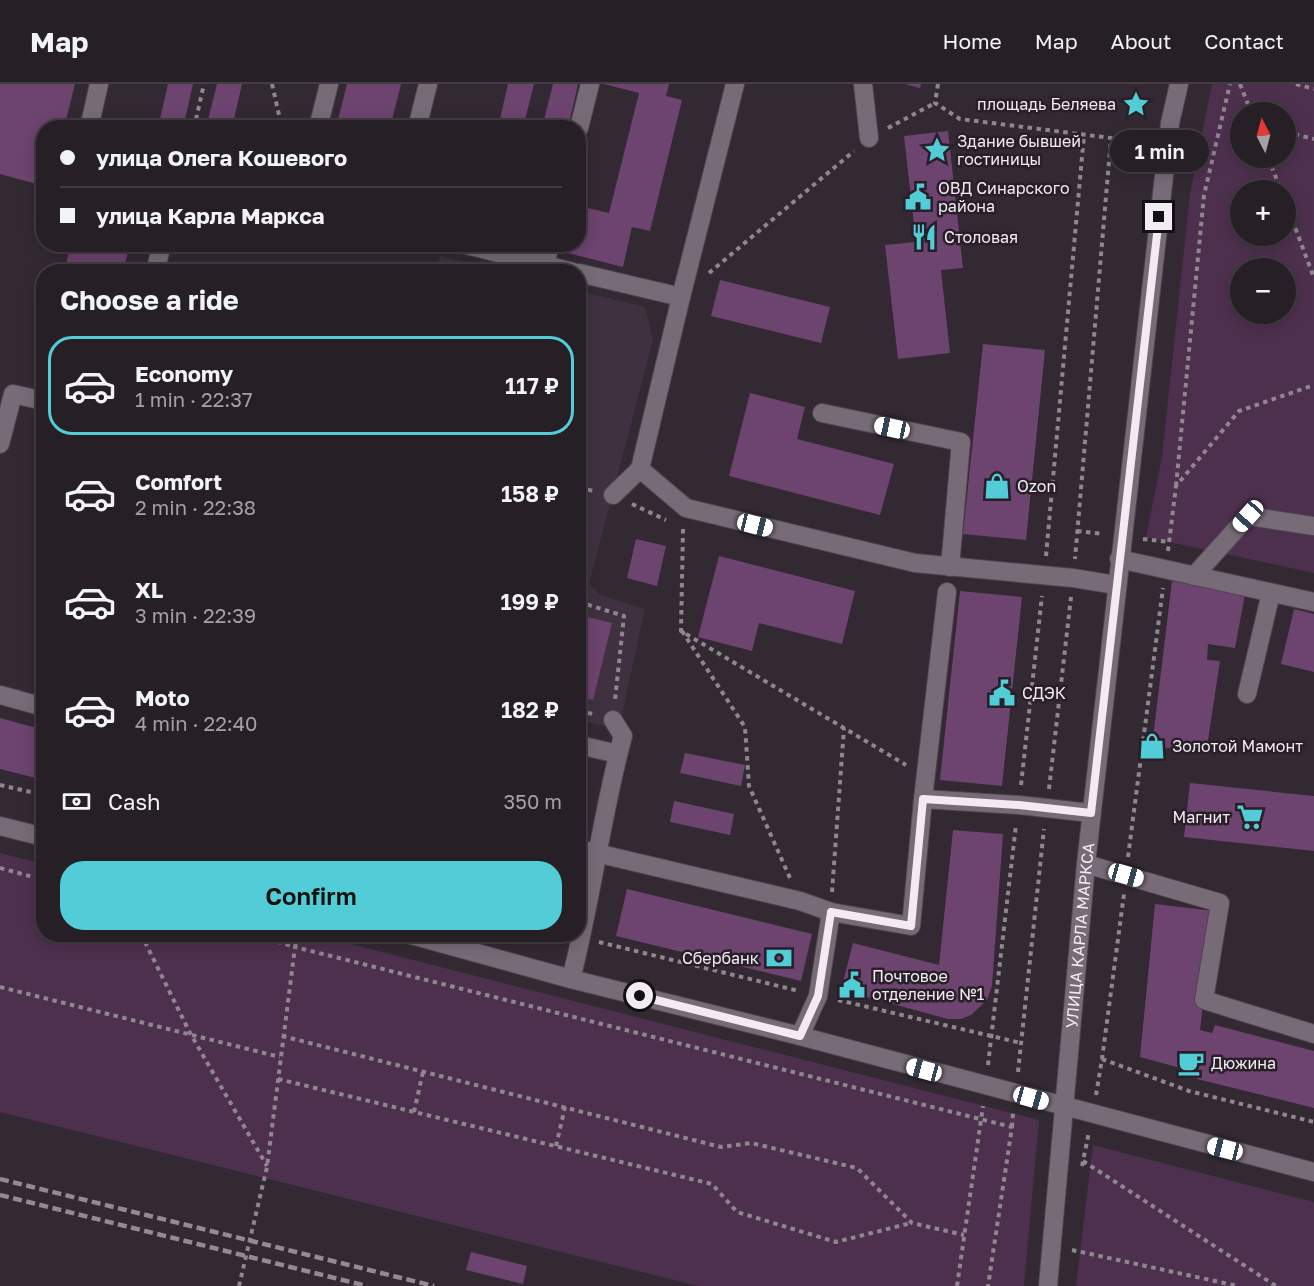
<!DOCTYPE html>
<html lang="en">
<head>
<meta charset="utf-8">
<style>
  :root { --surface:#261f26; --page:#322c32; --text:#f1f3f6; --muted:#a4a2a7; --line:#423d43; --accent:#52ccd6 }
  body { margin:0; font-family:"Golos Text",sans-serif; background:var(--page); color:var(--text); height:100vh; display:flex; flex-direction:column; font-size:22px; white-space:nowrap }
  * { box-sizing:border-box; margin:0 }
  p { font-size:20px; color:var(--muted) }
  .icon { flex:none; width:33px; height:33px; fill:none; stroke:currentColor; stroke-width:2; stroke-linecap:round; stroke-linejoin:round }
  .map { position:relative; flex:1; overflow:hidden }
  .drawer { position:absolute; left:36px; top:180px; width:550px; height:678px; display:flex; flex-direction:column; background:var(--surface); border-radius:24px; box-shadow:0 3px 15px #0003,0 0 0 2px var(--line) }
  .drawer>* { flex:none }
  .guide { position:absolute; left:36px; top:36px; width:550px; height:132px; border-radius:24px; box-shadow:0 3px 15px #0003,0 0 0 2px var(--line); display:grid; align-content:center; height:132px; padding:0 24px; background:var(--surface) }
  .needle { width:39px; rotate:354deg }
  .buttons { position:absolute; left:1230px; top:18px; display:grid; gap:12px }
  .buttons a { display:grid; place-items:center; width:66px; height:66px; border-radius:50%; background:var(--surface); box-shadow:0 3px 15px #0003,0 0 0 2px var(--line); font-size:30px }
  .end { position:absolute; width:27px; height:27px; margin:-14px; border:8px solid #f2ebf2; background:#111; box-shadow:0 0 0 3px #111 }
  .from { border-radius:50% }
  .bubble { position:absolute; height:42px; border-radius:21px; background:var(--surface); box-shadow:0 3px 15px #0003,0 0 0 2px var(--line); font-size:20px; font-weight:600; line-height:42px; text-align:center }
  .car { position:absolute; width:18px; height:36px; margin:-18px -9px; border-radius:8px; box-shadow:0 0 4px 2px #0007; background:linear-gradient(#fff 24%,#345 0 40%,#fff 0 76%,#345 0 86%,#fff 0) }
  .guide b { display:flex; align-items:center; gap:21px; height:57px; font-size:22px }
  .guide b+b { border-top:2px solid var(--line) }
  .guide i { width:15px; height:15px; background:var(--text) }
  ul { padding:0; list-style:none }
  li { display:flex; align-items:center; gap:18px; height:99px; margin:0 12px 9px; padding:0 12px; border:3px solid transparent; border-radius:24px }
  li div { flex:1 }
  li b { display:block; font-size:22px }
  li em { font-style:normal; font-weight:600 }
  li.active { border-color:var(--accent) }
  li>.icon { width:54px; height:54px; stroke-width:1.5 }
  h2 { padding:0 24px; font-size:27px; line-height:72px }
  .pay { display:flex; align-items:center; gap:15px; height:66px; padding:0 24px; font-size:22px }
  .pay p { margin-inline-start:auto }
  .action { display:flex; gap:12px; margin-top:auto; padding:12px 24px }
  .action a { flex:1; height:69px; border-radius:24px; background:var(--accent); color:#111; font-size:24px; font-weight:600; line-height:69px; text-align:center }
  header { display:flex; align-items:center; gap:36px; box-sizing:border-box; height:84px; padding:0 30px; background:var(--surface); border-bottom:2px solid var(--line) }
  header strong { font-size:28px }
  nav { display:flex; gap:33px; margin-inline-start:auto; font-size:21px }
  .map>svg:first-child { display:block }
  .built { fill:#403140 }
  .green { fill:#4d304e; fill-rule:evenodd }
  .building { fill:#6d436f }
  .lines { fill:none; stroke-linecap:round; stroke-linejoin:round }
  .minor-casing { stroke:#4f454f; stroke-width:20 }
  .path { stroke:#8f878f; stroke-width:4; stroke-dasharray:4.5 4.5; stroke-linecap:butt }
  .minor { stroke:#776b77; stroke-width:18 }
  .rail { stroke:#938a93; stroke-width:4.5; stroke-dasharray:9 4.5; stroke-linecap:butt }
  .route { stroke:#f2ebf2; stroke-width:8 }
  .labels { text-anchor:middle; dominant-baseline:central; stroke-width:5; stroke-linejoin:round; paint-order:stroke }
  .poi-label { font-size:16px; fill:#f2ebf2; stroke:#291f29; text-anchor:start }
  .street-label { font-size:16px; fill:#f2ebf2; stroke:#291f29 }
</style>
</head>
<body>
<header>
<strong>Map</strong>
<nav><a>Home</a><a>Map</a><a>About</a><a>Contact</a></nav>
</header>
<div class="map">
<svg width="1314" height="1202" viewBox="0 0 1314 1202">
  <rect width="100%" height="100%" fill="#332933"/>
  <!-- built -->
  <g class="built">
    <path d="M440,172L501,187H436Z"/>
    <path d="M579,207L645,223L653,256L589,500L600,511L645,525L622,630L603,642L579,636Z"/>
  </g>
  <!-- green -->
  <g class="green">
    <path d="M1212,0H1314V489L1146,453L1162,373L1190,110ZM1240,28H1286V74H1240ZM1240,106H1286V152H1240ZM1240,184H1286V230H1240Z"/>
    <path d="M0,769L43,780L44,850L316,851L1039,1036L1024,1202H698L0,1028Z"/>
    <path d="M1093,1061L1314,1118V1202H1076Z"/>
  </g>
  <!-- building -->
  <g class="building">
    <path d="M0,0H75L64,44H44V102L0,90Z"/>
    <path d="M168,0H193L183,44H158Z"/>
    <path d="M217,0H242L232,44H206Z"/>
    <path d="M347,0H401L390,44H336Z"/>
    <path d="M508,0H534L523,44H498Z"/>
    <path d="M553,0H578L568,44H542Z"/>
    <path d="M604,0H669L666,12L682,16L650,147L632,143L623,183L564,168L566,160H579V122L609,129L639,9Z"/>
    <path d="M905,0H921L920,4Z"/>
    <path d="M948,47L963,184L941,186L950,269L898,275L885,161L916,158L904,52Z"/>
    <path d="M71,160H130L123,188H64Z"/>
    <path d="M359,182L376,187V188H358Z"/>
    <path d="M720,196L830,223L821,259L711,232Z"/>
    <path d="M983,260L1045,266L1026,456L963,450Z"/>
    <path d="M43,275H44V301L37,299Z"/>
    <path d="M750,309L805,323L797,355L894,380L880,431L729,392Z"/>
    <path d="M636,455L666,462L657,502L627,494Z"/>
    <path d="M719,472L855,507L842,560L759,539L752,567L698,553Z"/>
    <path d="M1172,497L1245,510L1235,564L1208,560L1207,576L1220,577L1206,669L1152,662Z"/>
    <path d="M960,507L1022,513L1002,702L940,696Z"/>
    <path d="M1294,525L1314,530V588L1281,580Z"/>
    <path d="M579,531L612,539L593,616L579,613Z"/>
    <path d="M0,634L44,646V696L0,685Z"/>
    <path d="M685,669L745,681L741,702L680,689Z"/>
    <path d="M1190,699L1314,712V767L1184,753Z"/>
    <path d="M674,717L734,730L730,751L670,738Z"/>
    <path d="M953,746L1003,750L992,902L987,916L971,931L961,935H948L841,906L853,859L939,881Z"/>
    <path d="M627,805L812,850L801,897L616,852Z"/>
    <path d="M1155,820L1214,827L1200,946L1212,949L1215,941L1314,967V1024L1197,995L1199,989L1140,973Z"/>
    <path d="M471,1168L527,1182L523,1200L466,1186Z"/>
  </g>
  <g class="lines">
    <!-- minor casing -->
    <g class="minor-casing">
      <g id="minor">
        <path d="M863,0L869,54"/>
        <path d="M89,44L99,0"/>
        <path d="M318,44L329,0"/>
        <path d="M417,44L428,0"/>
        <path d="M579,44L590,0"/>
        <path d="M463,160L573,188"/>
        <path d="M545,181L550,160"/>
        <path d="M155,188L162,160"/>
        <path d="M579,189L681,213L640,385L686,424L915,479L1073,494L1116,501"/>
        <path d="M681,213L735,0"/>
        <path d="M822,329L961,358L950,483"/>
        <path d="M0,360L13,310L44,317"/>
        <path d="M613,411L640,385"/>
        <path d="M1119,475L1314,518"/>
        <path d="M1194,492L1248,432L1314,442"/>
        <path d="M1247,610L1271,509"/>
        <path d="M0,611L44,623"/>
        <path d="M579,661L618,670"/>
        <path d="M923,715L947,508"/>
        <path d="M0,742L44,753"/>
        <path d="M579,765L800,817L831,828L911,842L923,715L1019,721L1091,729"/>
        <path d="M1086,780L1220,819L1204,916L1314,950"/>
        <path d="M408,850L571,895L800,952L1314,1088"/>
        <path d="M571,895C592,815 601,732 623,652L613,636"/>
        <path d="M800,952L818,912L831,828"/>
        <path id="s1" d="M1048,1202L1086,780L1170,39L1179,0"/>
      </g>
    </g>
    <!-- path -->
    <g class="path">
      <path d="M272,0L282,44"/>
      <path d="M938,0L935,19L960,35L1111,54L1075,475"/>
      <path d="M1240,0L1251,28"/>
      <path d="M1296,0L1314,5"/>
      <path d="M194,44L204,0"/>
      <path d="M888,44L935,19"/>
      <path d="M1286,48L1314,55"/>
      <path d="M1268,74L1281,106"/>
      <path d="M1286,119L1314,194"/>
      <path d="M709,189L854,67"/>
      <path d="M1176,402L1204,111L1230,0"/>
      <path d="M579,404L594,407"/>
      <path d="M632,420L666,436"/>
      <path d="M683,445L681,547L906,681"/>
      <path d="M1077,447L1103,450"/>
      <path d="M1143,455L1169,458"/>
      <path d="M1168,467L1176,402L1239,327L1314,301"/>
      <path d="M579,468V474"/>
      <path d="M1046,472L1084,51"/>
      <path d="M579,518L624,532L615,616"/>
      <path d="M682,547L745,643L749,702L790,794"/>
      <path d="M579,627L593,630"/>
      <path d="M0,701L44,711"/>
      <path d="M1021,701L1042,512"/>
      <path d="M1049,705L1071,513"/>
      <path d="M1128,773L1163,504"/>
      <path d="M0,784L44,796"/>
      <path d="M832,808L844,644"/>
      <path d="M141,850L190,949L267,1082"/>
      <path d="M251,850L295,863L298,850"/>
      <path d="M599,858L799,907"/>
      <path d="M0,903L280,973"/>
      <path d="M838,916L1021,959"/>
      <path d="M282,952L721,1063L751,1059L857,1084L912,1139L964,1151"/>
      <path d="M1102,975L1189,1007L1314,1038"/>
      <path d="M988,981L1016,741"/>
      <path d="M1018,988L1044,745"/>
      <path d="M278,995L712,1100L737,1128L836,1158L911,1139"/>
      <path d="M1096,1011L1102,975L1124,810"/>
      <path d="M414,1028L423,988"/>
      <path d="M1012,1043L1013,1028"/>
      <path d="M556,1062L565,1023"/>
      <path d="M1083,1077L1276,1202"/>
      <path d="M1082,1082L1089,1048"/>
      <path d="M1072,1166L1238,1202"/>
      <path d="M239,1202L267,1083L295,863L1012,1043L988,1202"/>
      <path d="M957,1202L983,1022"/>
    </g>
    <!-- minor -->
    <use href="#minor" class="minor"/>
    <!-- rail -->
    <g class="rail">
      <path d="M0,1095L434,1202"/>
      <path d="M0,1111L367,1202"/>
    </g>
  </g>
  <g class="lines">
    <!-- route -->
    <path class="route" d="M640,912L800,952L818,912L831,828L911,842L923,715L1019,721L1091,729L1159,133"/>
  </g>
  <!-- icons -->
  <defs>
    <g id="sight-bare" transform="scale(2.07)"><path d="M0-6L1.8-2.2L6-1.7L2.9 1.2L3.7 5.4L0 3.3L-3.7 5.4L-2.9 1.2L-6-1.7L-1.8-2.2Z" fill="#52ccd6" stroke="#291f29" stroke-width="2.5" paint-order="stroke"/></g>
    <g id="civic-bare" transform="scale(2.07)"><path d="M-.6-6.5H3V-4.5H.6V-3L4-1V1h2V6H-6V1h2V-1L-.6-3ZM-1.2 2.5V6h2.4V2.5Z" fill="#52ccd6" stroke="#291f29" stroke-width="2.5" paint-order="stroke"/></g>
    <g id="restaurant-bare" transform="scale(2.07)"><path d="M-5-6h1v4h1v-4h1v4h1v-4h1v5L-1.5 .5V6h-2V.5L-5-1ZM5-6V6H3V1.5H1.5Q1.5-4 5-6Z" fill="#52ccd6" stroke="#291f29" stroke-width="2.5" paint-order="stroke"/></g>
    <g id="shop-bare" transform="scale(2.07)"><path d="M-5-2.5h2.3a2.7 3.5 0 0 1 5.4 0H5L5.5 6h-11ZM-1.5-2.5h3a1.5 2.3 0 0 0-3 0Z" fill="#52ccd6" stroke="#291f29" stroke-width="2.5" paint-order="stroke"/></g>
    <g id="supermarket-bare" transform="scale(2.07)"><path d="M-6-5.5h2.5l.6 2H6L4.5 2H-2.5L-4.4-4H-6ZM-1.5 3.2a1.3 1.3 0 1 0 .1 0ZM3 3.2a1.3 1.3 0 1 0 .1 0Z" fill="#52ccd6" stroke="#291f29" stroke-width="2.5" paint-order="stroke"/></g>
    <g id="bank-bare" transform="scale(2.07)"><path d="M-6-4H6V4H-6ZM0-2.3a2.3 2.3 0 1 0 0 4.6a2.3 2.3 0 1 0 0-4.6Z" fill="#52ccd6" stroke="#291f29" stroke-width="2.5" paint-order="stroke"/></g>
    <g id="cafe-bare" transform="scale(2.07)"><path d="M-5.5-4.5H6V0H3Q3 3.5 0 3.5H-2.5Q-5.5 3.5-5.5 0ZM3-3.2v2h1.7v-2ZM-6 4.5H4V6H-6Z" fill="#52ccd6" stroke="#291f29" stroke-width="2.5" paint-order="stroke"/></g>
  </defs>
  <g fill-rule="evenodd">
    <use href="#sight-bare" x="1136" y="20"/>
    <use href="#sight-bare" x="937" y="66"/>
    <use href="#civic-bare" x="918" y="113"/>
    <use href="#restaurant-bare" x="924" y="153"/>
    <use href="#shop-bare" x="997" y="402"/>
    <use href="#civic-bare" x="1002" y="609"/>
    <use href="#shop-bare" x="1152" y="662"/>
    <use href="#supermarket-bare" x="1250" y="733"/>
    <use href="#bank-bare" x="779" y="874"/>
    <use href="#civic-bare" x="852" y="901"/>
    <use href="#cafe-bare" x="1191" y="979"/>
  </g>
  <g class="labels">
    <!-- poi labels -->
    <g class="poi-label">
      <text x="1116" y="20" text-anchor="end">площадь Беляева</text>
      <text x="957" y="57">Здание бывшей<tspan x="957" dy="18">гостиницы</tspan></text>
      <text x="938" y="104">ОВД Синарского<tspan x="938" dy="18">района</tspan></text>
      <text x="944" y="153">Столовая</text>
      <text x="1017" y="402">Ozon</text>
      <text x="1022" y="609">СДЭК</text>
      <text x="1172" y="662">Золотой Мамонт</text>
      <text x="1230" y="733" text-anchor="end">Магнит</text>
      <text x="759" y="874" text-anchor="end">Сбербанк</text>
      <text x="872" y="892">Почтовое<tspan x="872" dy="18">отделение №1</tspan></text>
      <text x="1211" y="979">Дюжина</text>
    </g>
    <!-- street labels -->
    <g class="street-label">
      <text stroke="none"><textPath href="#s1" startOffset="352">УЛИЦА КАРЛА МАРКСА</textPath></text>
    </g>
  </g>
</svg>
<div class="buttons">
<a><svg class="needle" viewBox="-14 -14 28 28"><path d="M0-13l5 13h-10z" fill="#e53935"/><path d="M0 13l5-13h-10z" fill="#a4a2a7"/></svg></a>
<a>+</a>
<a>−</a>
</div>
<i class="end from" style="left:640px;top:912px"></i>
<i class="end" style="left:1159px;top:133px"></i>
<div class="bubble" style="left:1110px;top:46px;width:99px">1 min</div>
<i class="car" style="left:892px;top:344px;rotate:282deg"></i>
<i class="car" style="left:1248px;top:432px;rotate:222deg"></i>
<i class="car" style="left:755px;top:441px;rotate:104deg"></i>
<i class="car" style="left:1126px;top:791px;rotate:106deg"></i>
<i class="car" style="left:924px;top:986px;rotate:285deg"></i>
<i class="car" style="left:1031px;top:1014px;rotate:106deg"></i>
<i class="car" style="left:1225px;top:1065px;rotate:284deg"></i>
<div class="guide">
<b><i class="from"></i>улица Олега Кошевого</b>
<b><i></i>улица Карла Маркса</b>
</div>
<section class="drawer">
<h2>Choose a ride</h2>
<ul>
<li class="active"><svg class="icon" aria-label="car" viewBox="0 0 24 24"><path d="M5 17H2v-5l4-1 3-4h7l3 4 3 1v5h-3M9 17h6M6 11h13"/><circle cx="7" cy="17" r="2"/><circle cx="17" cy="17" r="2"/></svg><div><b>Economy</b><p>1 min · 22:37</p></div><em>117 ₽</em></li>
<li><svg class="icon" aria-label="car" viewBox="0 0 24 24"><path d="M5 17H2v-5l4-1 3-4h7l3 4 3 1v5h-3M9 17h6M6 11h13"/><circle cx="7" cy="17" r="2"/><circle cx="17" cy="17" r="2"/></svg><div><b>Comfort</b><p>2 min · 22:38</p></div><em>158 ₽</em></li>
<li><svg class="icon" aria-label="car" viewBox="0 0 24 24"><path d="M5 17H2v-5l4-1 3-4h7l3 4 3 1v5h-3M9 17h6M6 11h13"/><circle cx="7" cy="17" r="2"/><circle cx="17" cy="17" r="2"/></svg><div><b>XL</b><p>3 min · 22:39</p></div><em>199 ₽</em></li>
<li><svg class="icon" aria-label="car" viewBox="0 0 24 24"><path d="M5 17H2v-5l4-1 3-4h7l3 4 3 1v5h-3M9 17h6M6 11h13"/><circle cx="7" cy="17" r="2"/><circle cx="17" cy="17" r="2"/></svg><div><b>Moto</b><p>4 min · 22:40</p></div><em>182 ₽</em></li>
</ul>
<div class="pay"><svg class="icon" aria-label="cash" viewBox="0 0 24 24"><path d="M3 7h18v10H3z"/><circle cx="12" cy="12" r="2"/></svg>Cash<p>350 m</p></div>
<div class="action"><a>Confirm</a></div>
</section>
</div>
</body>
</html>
